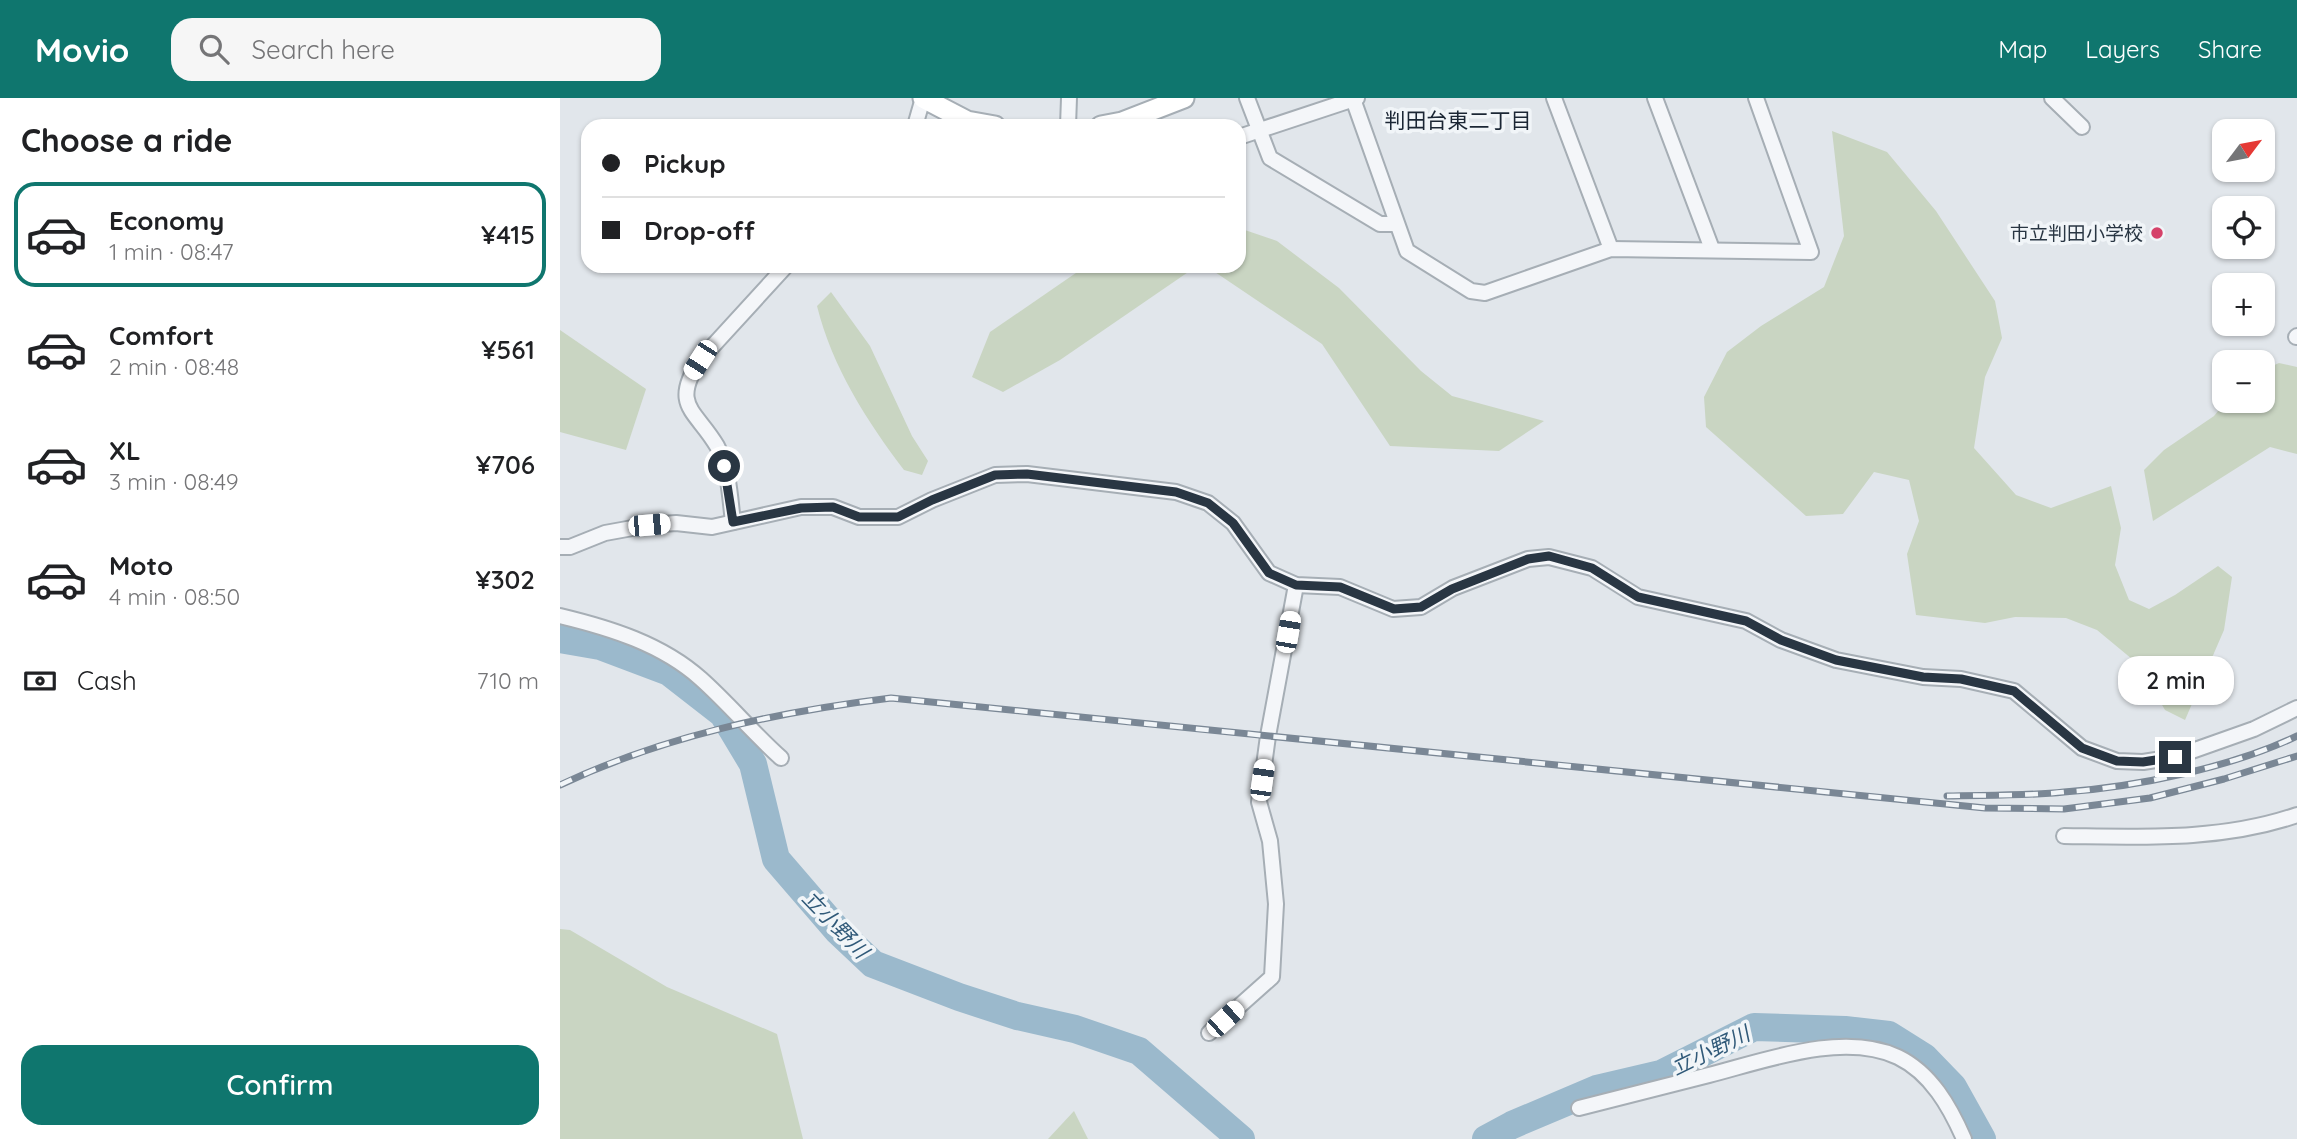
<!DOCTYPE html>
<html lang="en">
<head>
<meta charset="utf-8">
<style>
  :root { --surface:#fff; --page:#f6f6f6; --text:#202124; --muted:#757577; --line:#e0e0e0; --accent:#0f766e }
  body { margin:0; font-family:Quicksand,"Noto Sans JP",sans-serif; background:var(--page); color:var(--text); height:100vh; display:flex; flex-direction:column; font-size:26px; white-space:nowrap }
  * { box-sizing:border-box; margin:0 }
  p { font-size:23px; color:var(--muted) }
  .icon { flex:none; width:38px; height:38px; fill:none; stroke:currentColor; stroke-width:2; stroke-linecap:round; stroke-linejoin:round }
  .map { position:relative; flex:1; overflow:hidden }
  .sheet { display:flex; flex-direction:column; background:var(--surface); width:560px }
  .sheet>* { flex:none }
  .top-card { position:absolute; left:21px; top:21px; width:665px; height:154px; border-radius:21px; box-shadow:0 2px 5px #0004; display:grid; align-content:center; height:154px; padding:0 21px; background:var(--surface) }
  .needle { width:46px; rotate:58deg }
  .tools { position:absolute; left:1652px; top:21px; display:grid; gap:14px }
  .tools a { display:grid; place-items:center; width:63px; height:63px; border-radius:14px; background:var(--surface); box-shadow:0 2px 5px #0004; font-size:35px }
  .end { position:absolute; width:32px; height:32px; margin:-16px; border:9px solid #293643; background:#fff; box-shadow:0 0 0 4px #fff }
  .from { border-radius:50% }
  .bubble { position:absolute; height:49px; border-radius:21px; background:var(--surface); box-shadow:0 2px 5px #0004; font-size:23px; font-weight:600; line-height:49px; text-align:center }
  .car { position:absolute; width:21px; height:42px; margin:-21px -10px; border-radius:9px; box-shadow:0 0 5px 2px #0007; background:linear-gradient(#fff 24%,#345 0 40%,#fff 0 76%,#345 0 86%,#fff 0) }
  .top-card b { display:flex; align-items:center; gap:24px; height:66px; font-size:26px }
  .top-card b+b { border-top:2px solid var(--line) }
  .top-card i { width:18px; height:18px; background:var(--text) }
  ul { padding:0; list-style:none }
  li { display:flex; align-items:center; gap:21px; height:105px; margin:0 14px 10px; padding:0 7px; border:4px solid transparent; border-radius:21px }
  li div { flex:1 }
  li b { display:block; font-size:26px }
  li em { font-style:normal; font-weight:600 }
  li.active { border-color:var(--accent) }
  li>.icon { width:63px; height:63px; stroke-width:1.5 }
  h2 { padding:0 21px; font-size:32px; line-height:84px }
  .pay { display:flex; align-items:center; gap:18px; height:77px; padding:0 21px; font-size:26px }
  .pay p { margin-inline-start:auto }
  .action { display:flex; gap:14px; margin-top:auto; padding:14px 21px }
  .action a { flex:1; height:80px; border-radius:21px; background:var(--accent); color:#fff; font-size:28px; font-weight:600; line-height:80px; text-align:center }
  header { display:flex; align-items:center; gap:42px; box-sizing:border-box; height:98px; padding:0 35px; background:var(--accent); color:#fff }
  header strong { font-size:33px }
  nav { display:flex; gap:38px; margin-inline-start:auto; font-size:24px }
  .search { width:490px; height:63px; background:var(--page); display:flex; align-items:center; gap:18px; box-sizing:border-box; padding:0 24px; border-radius:21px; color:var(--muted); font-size:26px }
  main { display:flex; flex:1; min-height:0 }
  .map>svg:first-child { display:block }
  .green { fill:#c9d5c2 }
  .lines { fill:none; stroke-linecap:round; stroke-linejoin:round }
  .river { stroke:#9bb9cc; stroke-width:28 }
  .street-casing { stroke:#a6aeb5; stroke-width:18 }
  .secondary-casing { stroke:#a6aeb5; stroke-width:23 }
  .street { stroke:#f4f6f9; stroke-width:14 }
  .secondary { stroke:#fff; stroke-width:19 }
  .rail-casing { stroke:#7a8795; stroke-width:7 }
  .rail { stroke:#f1f5f8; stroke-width:4.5; stroke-dasharray:13; stroke-linecap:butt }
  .route { stroke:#293643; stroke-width:9 }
  .poi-dot { fill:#d54169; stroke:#f1f5f8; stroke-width:2.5 }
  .labels { text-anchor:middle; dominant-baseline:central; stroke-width:7; stroke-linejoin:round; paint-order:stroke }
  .poi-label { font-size:19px; fill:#293643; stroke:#f1f5f8; text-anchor:end }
  .neighbourhood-label { font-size:21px; fill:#1b2634; stroke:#f1f5f8 }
  .water-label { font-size:21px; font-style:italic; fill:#315a79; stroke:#f1f5f8 }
</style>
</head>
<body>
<header>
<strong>Movio</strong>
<div class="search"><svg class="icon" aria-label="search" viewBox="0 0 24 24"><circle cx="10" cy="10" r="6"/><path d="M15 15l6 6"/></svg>Search here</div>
<nav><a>Map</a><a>Layers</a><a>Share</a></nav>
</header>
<main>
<section class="sheet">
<h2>Choose a ride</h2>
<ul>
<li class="active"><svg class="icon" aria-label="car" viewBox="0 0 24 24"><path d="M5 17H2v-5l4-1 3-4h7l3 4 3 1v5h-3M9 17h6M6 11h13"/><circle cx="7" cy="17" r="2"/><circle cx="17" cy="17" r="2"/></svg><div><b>Economy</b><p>1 min · 08:47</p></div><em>¥415</em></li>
<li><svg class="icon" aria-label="car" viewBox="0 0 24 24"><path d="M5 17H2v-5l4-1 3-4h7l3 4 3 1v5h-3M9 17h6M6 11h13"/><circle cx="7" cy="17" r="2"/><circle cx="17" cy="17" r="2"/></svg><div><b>Comfort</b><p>2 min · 08:48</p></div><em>¥561</em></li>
<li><svg class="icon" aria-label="car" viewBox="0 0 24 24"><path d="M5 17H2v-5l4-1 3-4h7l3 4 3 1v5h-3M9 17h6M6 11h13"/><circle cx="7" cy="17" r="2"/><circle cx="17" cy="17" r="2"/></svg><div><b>XL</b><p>3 min · 08:49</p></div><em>¥706</em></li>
<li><svg class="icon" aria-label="car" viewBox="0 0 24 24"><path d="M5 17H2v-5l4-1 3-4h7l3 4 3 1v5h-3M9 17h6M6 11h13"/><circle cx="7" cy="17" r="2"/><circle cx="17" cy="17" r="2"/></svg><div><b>Moto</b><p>4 min · 08:50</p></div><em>¥302</em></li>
</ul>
<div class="pay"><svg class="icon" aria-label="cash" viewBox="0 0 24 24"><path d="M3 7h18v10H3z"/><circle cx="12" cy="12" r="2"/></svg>Cash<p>710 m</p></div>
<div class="action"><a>Confirm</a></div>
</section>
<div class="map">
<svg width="1737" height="1041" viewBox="0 0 1737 1041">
  <rect width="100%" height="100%" fill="#e1e6eb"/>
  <!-- green -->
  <g class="green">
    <path d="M1272,33L1327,54L1376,113L1435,203L1442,240L1425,279L1414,350L1456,397L1491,410L1551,388L1561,430L1555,467L1569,502L1589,511L1615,497L1658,468L1672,479L1664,532L1625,622L1605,612L1578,566L1537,532L1506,520L1455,519L1425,525L1356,517L1347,456L1359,423L1349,382L1314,374L1283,416L1246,418L1146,329L1144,299L1167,254L1201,228L1264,189L1284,138Z"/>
    <path d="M679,130L717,143L779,190L861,273L892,298L984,323L939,353L830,348L762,246L646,168H679Z"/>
    <path d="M526,168H637L500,262L443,294L412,279L430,234Z"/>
    <path d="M271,194L310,248L352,338L368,363L362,377L344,372C307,323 272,269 257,208Z"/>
    <path d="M0,232L86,291L66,352L0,334Z"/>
    <path d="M1719,265L1737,269V356L1710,349L1593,423L1584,372L1604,352L1654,318L1666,303H1703V272Z"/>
    <path d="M0,831L10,832L107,889L217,936L243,1041H0Z"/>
    <path d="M514,1013L528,1041H488Z"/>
  </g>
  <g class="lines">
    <!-- river -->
    <g class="river">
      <path d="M0,541L40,548L109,574L163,616L193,666L216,761L278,833L313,866L399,899L457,918L515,931L579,953L681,1041"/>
      <path d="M926,1041L952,1027L1037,991L1101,976L1194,929L1285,932L1329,937L1364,959L1393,989L1422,1041"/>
    </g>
    <!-- street casing -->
    <g class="street-casing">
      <g id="street">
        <path d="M687,0L710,60L820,126H835"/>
        <path d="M994,0L1051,151"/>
        <path d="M1095,0L1152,151"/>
        <path d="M1492,0L1522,29"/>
        <path d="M793,1L847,153L911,193L925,195L1051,151L1251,154L1196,0"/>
        <path d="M355,28L363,0"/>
        <path d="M508,28L509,0"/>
        <path d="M679,39L797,0"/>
        <path d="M1736,239L1737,238"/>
        <path d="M173,424C170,400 169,370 157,348C136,312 110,308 140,262L226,168"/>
        <path d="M0,449H10L45,435L89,427L116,425L152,429L241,409H273L299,419H338L372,402L435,377L467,376L616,394L648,405L673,425L709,475L736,487L780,489L833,511L861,509L893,490L968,461L989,459L1032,470L1078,499L1186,523L1221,542L1276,562L1363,579L1401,581L1454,593L1522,650L1557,663L1583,664L1615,659L1694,631L1737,610"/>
        <path d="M0,518C50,530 102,546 141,581C169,606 193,635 221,660"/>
        <path d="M1504,738C1583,739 1662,743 1737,717"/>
        <path d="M649,935L712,879L716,806L710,743L699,704L708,638L736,487"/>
        <path d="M1019,1010C1062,999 1106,988 1149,977C1204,963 1283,933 1338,959C1371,975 1390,1009 1404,1041"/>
      </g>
    </g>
    <!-- secondary casing -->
    <g class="secondary-casing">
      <g id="secondary">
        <path d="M363,0L407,23L435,28"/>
        <path d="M541,28L562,24L624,0"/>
      </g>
    </g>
    <!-- street -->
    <use href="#street" class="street"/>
    <!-- secondary -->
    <use href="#secondary" class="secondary"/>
    <!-- rail casing -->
    <g class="rail-casing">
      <g id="rail">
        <path d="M0,687C104,638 217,614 331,600L1425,710L1504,711L1590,700L1664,681L1737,658"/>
        <path d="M1387,698C1426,697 1466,698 1504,694C1576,689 1673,669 1737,638"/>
      </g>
    </g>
    <!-- rail -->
    <use href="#rail" class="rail"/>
  </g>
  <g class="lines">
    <!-- route -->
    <path class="route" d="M164,368L173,424L241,410L273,409L299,419H338L372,402L435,377L467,376L616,394L648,405L673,425L709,475L736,487L780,489L834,511L861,509L892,491L968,461L989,458L1032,470L1078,499L1186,523L1221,542L1276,562L1363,579L1401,581L1454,593L1522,650L1557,663L1583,664L1615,659"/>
  </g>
  <!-- markers -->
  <circle class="poi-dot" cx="1597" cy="135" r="7"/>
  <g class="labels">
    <!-- poi labels -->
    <g class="poi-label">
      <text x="1583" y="135">市立判田小学校</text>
    </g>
    <!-- neighbourhood labels -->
    <g class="neighbourhood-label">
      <text x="898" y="22">判田台東二丁目</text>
    </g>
    <!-- water labels -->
    <g class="water-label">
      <text transform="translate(276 826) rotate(46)">立小野川</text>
      <text transform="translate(1150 952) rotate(-26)">立小野川</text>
    </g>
  </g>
</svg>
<div class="tools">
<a><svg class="needle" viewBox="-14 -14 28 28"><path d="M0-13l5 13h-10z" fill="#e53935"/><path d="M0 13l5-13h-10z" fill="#757577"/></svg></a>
<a><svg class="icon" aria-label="locate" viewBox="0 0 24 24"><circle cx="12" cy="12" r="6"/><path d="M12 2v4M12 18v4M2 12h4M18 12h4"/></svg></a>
<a>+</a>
<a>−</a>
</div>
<i class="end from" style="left:164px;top:368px"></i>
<i class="end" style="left:1615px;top:659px"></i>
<div class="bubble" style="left:1558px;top:558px;width:116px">2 min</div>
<i class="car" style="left:140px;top:262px;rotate:213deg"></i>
<i class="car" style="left:89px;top:427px;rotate:85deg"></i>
<i class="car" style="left:728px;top:534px;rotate:10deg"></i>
<i class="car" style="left:702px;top:682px;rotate:8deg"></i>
<i class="car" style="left:665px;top:921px;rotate:48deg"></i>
<div class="top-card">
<b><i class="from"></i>Pickup</b>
<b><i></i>Drop-off</b>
</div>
</div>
</main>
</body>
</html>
